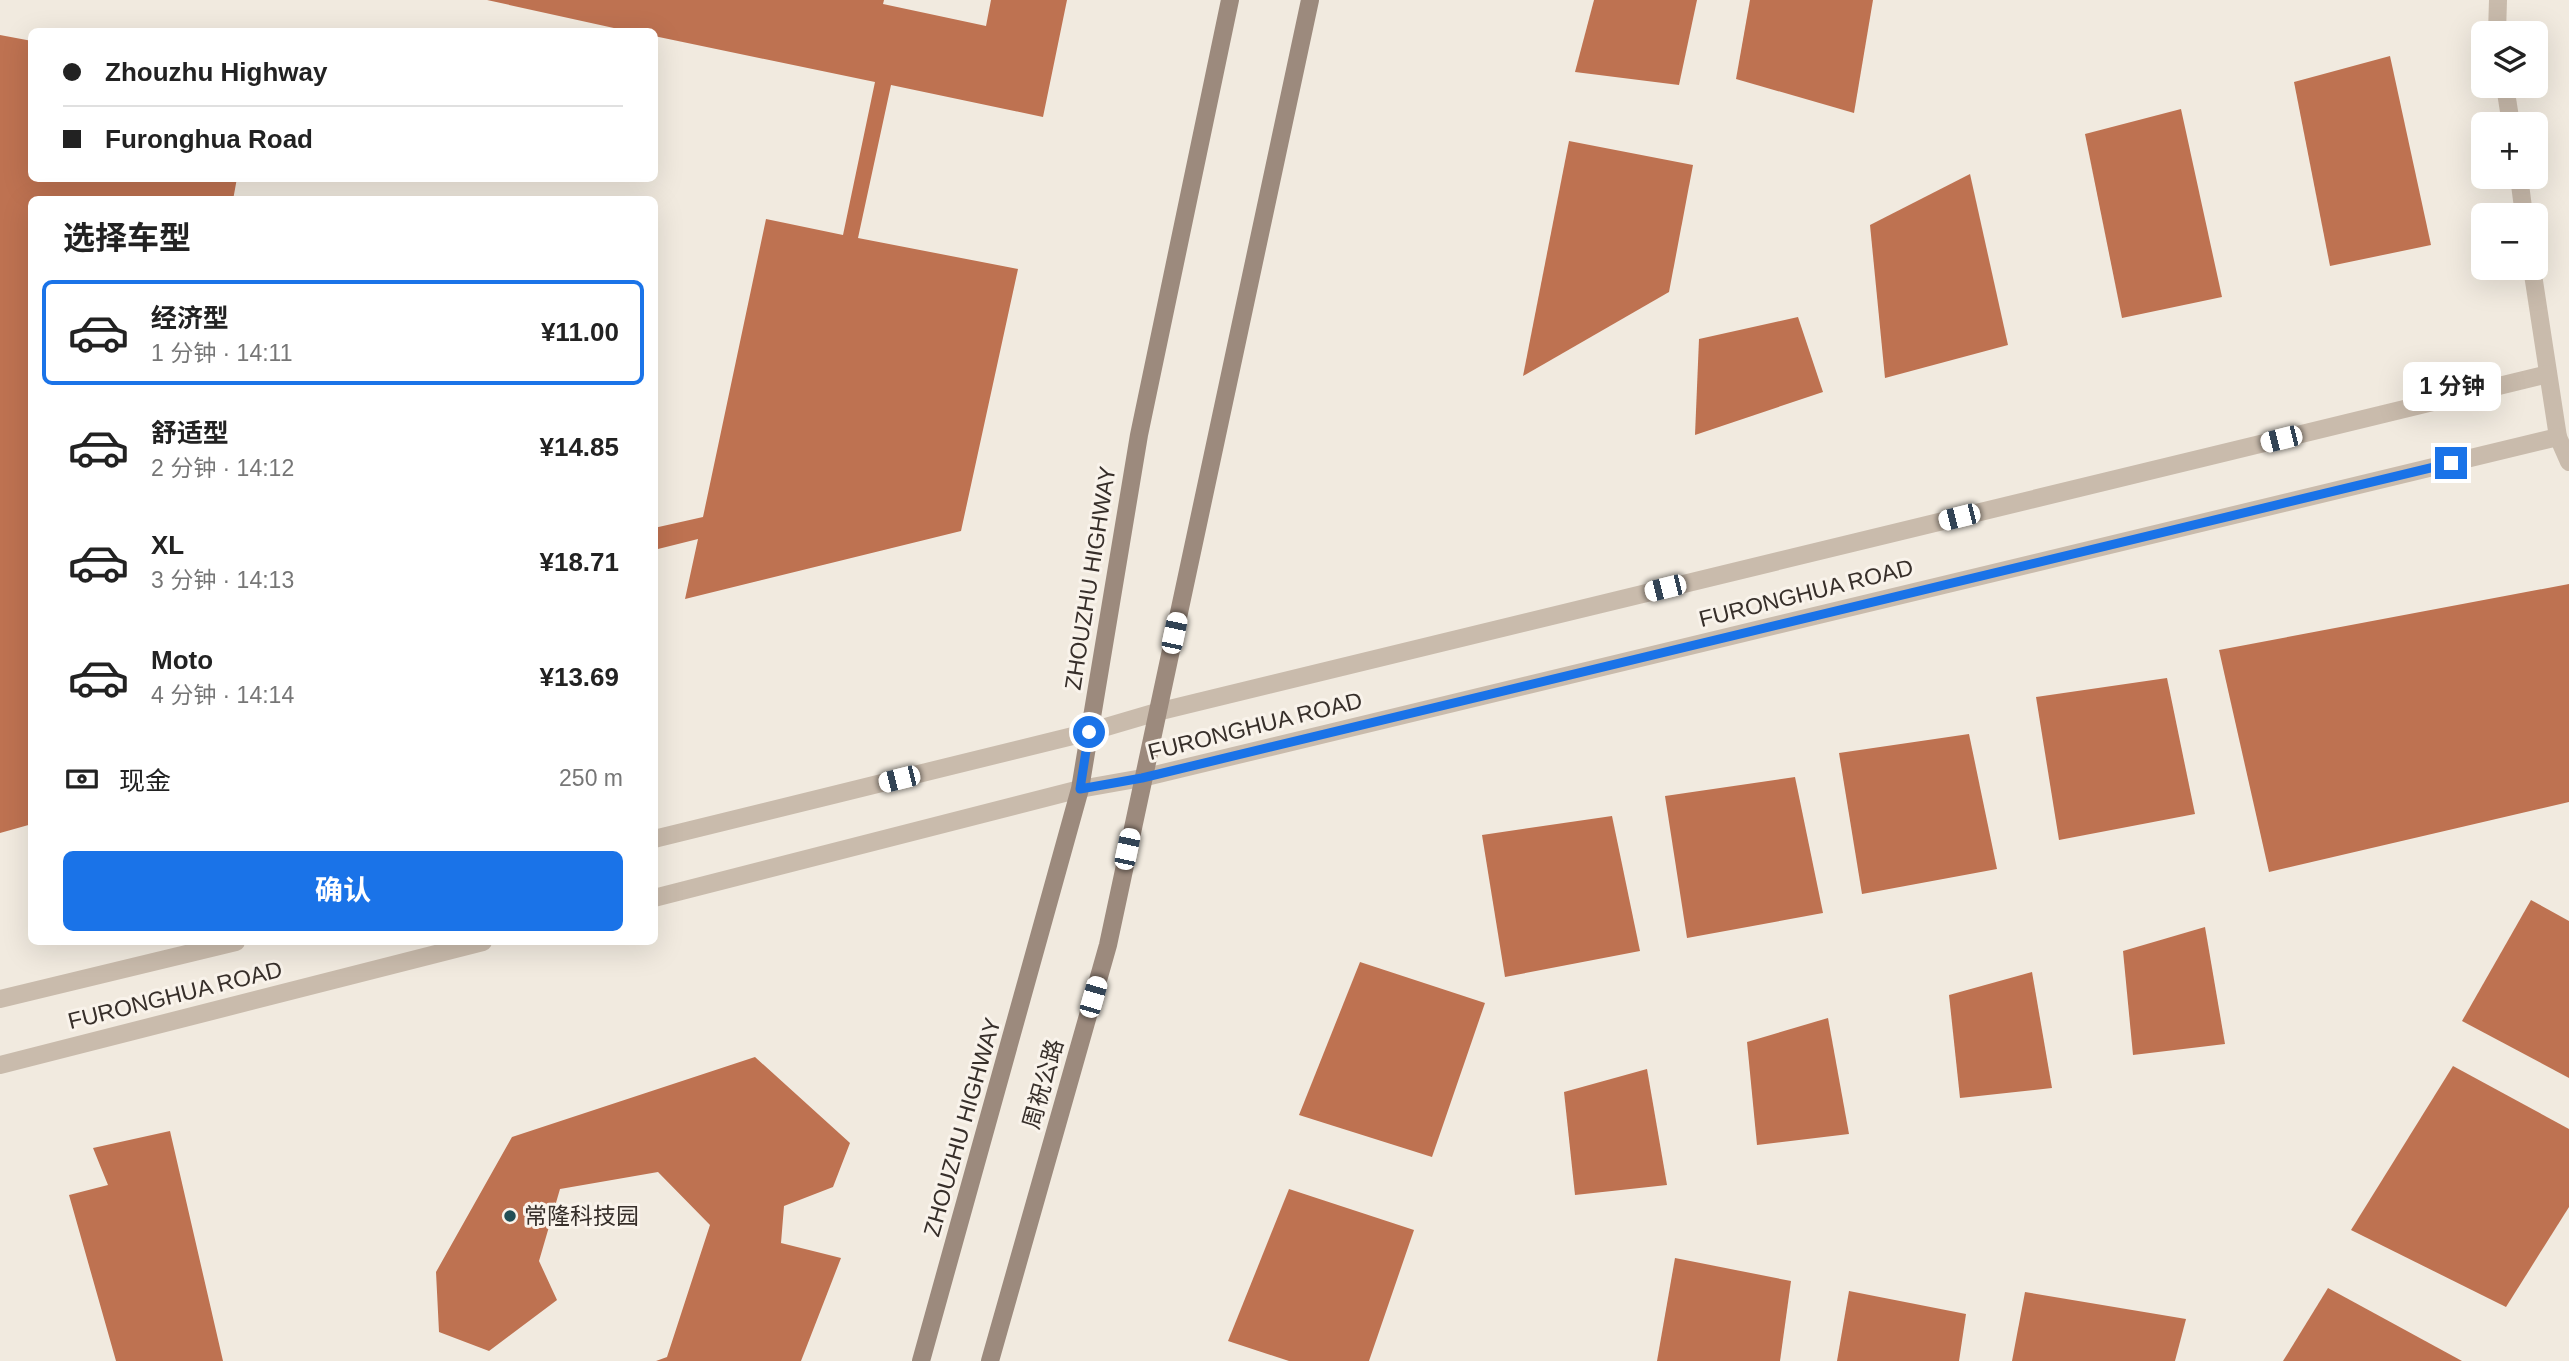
<!DOCTYPE html>
<html lang="zh">
<head>
<meta charset="utf-8">
<style>
  :root { --surface:#fff; --page:#f2f2f2; --text:#222; --muted:#767676; --line:#e0e0e0; --accent:#1a73e8 }
  body { margin:0; font-family:Arial,"Noto Sans SC",sans-serif; background:var(--page); color:var(--text); height:100vh; display:flex; flex-direction:column; font-size:26px; white-space:nowrap }
  * { box-sizing:border-box; margin:0 }
  p { font-size:23px; color:var(--muted) }
  .icon { flex:none; width:38px; height:38px; fill:none; stroke:currentColor; stroke-width:2; stroke-linecap:round; stroke-linejoin:round }
  .map { position:relative; flex:1; overflow:hidden }
  .side { position:absolute; left:28px; top:196px; width:630px; height:749px; display:flex; flex-direction:column; background:var(--surface); border-radius:10px; box-shadow:0 7px 28px #0002 }
  .side>* { flex:none }
  .guide { position:absolute; left:28px; top:28px; width:630px; height:154px; border-radius:10px; box-shadow:0 7px 28px #0002; display:grid; align-content:center; height:154px; padding:0 35px; background:var(--surface) }
  .controls { position:absolute; left:2471px; top:21px; display:grid; gap:14px }
  .controls a { display:grid; place-items:center; width:77px; height:77px; border-radius:10px; background:var(--surface); box-shadow:0 7px 28px #0002; font-size:35px }
  .end { position:absolute; width:32px; height:32px; margin:-16px; border:9px solid #1a73e8; background:#fff; box-shadow:0 0 0 4px #fff }
  .from { border-radius:50% }
  .bubble { position:absolute; height:49px; border-radius:10px; background:var(--surface); box-shadow:0 7px 28px #0002; font-size:23px; font-weight:700; line-height:49px; text-align:center }
  .car { position:absolute; width:21px; height:42px; margin:-21px -10px; border-radius:9px; box-shadow:0 0 5px 2px #0007; background:linear-gradient(#fff 24%,#345 0 40%,#fff 0 76%,#345 0 86%,#fff 0) }
  .guide b { display:flex; align-items:center; gap:24px; height:66px; font-size:26px }
  .guide b+b { border-top:2px solid var(--line) }
  .guide i { width:18px; height:18px; background:var(--text) }
  ul { padding:0; list-style:none }
  li { display:flex; align-items:center; gap:21px; height:105px; margin:0 14px 10px; padding:0 21px; border:4px solid transparent; border-radius:10px }
  li div { flex:1 }
  li b { display:block; font-size:26px }
  li em { font-style:normal; font-weight:700 }
  li.current { border-color:var(--accent) }
  li>.icon { width:63px; height:63px; stroke-width:1.5 }
  h2 { padding:0 35px; font-size:32px; line-height:84px }
  .pay { display:flex; align-items:center; gap:18px; height:77px; padding:0 35px; font-size:26px }
  .pay p { margin-inline-start:auto }
  .button { display:flex; gap:14px; margin-top:auto; padding:14px 35px }
  .button a { flex:1; height:80px; border-radius:10px; background:var(--accent); color:#fff; font-size:28px; font-weight:700; line-height:80px; text-align:center }
  .map>svg:first-child { display:block }
  .building { fill:#be7251 }
  .lines { fill:none; stroke-linecap:round; stroke-linejoin:round }
  .street { stroke:#c9bbac; stroke-width:18 }
  .secondary { stroke:#9c8a7d; stroke-width:18 }
  .route { stroke:#1a73e8; stroke-width:9 }
  .poi-dot { fill:#224f56; stroke:#f9f3eb; stroke-width:2.5 }
  .labels { text-anchor:middle; dominant-baseline:central; stroke-width:6; stroke-linejoin:round; paint-order:stroke }
  .street-label { font-size:23px; fill:#372f2a; stroke:#f9f3eb }
  .poi-label { font-size:23px; fill:#372f2a; stroke:#f9f3eb; text-anchor:start }
</style>
</head>
<body>
<div class="map">
<svg width="2569" height="1361" viewBox="0 0 2569 1361">
  <rect width="100%" height="100%" fill="#f1eadf"/>
  <!-- building -->
  <g class="building">
    <path d="M487,0H884L883,4L986,26L991,0H1067L1043,117L891,85L858,238L1018,269L961,531L685,599L698,539L654,550V528L703,517L766,219L843,235L875,82L654,36V32H632Z"/>
    <path d="M1594,0H1697L1679,85L1575,72Z"/>
    <path d="M1750,0H1873L1854,113L1736,79Z"/>
    <path d="M0,35L32,41V178H237L233,200H32V824L0,833Z"/>
    <path d="M2390,56L2431,245L2330,266L2294,82Z"/>
    <path d="M2181,109L2222,297L2122,318L2085,134Z"/>
    <path d="M1569,141L1693,165L1669,292L1523,376Z"/>
    <path d="M1970,174L2008,345L1885,378L1870,225Z"/>
    <path d="M1798,317L1823,392L1695,435L1699,339Z"/>
    <path d="M2569,584V802L2269,872L2219,650Z"/>
    <path d="M2167,678L2195,814L2059,840L2036,697Z"/>
    <path d="M1969,734L1997,869L1862,894L1839,753Z"/>
    <path d="M1795,777L1823,913L1687,938L1665,796Z"/>
    <path d="M1612,816L1640,951L1505,977L1482,835Z"/>
    <path d="M2531,900L2569,921V1078L2462,1021Z"/>
    <path d="M2205,927L2225,1044L2133,1055L2123,951Z"/>
    <path d="M1360,962L1485,1003L1432,1157L1299,1115Z"/>
    <path d="M2032,972L2052,1088L1960,1098L1949,995Z"/>
    <path d="M1828,1018L1849,1134L1757,1145L1747,1042Z"/>
    <path d="M755,1057L850,1143L833,1187L784,1206L781,1243L841,1258L801,1361H656L667,1357L710,1225L658,1172L560,1189L539,1261L557,1300L489,1351L439,1332L436,1272L512,1137Z"/>
    <path d="M2453,1066L2569,1129V1207L2506,1307L2351,1230Z"/>
    <path d="M1647,1069L1667,1185L1575,1195L1564,1092Z"/>
    <path d="M170,1131L223,1361H116L69,1195L108,1185L93,1148Z"/>
    <path d="M1289,1189L1414,1230L1369,1361H1289L1228,1341Z"/>
    <path d="M1675,1258L1791,1281L1780,1361H1657Z"/>
    <path d="M2328,1288L2462,1361H2283Z"/>
    <path d="M1849,1291L1966,1314L1959,1361H1837Z"/>
    <path d="M2025,1292L2186,1319L2175,1361H2012Z"/>
  </g>
  <g class="lines">
    <!-- street -->
    <g class="street">
      <path d="M2497,33L2498,0"/>
      <path d="M2505,86L2511,124"/>
      <path d="M2519,177L2524,215"/>
      <path d="M2532,268L2558,437L2569,462"/>
      <path d="M654,839L1089,732L1157,712L2548,374"/>
      <path d="M654,898L1080,789L1142,778L2558,437"/>
      <path d="M0,999L236,942"/>
      <path d="M0,1065L483,942"/>
    </g>
    <!-- secondary -->
    <g class="secondary">
      <path d="M921,1361L1080,789L1139,435L1230,0"/>
      <path d="M990,1361L1108,945L1310,0"/>
    </g>
  </g>
  <g class="lines">
    <!-- route -->
    <path class="route" d="M1089,732L1080,789L1142,778L2451,463"/>
  </g>
  <!-- markers -->
  <circle class="poi-dot" cx="510" cy="1216" r="7"/>
  <g class="labels">
    <!-- street labels -->
    <g class="street-label">
      <text transform="translate(1090 578) rotate(-81)">ZHOUZHU HIGHWAY</text>
      <text transform="translate(1806 593) rotate(-14)">FURONGHUA ROAD</text>
      <text transform="translate(1255 726) rotate(-14)">FURONGHUA ROAD</text>
      <text transform="translate(175 995) rotate(-14)">FURONGHUA ROAD</text>
      <text transform="translate(1043 1084) rotate(-74)">周祝公路</text>
      <text transform="translate(962 1127) rotate(-74)">ZHOUZHU HIGHWAY</text>
    </g>
    <!-- poi labels -->
    <g class="poi-label">
      <text x="524" y="1216">常隆科技园</text>
    </g>
  </g>
</svg>
<div class="controls">
<a><svg class="icon" aria-label="layers" viewBox="0 0 24 24"><path d="M12 4l9 5-9 5-9-5zM3 14l9 5 9-5"/></svg></a>
<a>+</a>
<a>−</a>
</div>
<i class="end from" style="left:1089px;top:732px"></i>
<i class="end" style="left:2451px;top:463px"></i>
<div class="bubble" style="left:2403px;top:362px;width:98px">1 分钟</div>
<i class="car" style="left:2281px;top:439px;rotate:256deg"></i>
<i class="car" style="left:1959px;top:517px;rotate:256deg"></i>
<i class="car" style="left:1665px;top:588px;rotate:256deg"></i>
<i class="car" style="left:1174px;top:633px;rotate:12deg"></i>
<i class="car" style="left:899px;top:779px;rotate:256deg"></i>
<i class="car" style="left:1127px;top:849px;rotate:12deg"></i>
<i class="car" style="left:1093px;top:997px;rotate:16deg"></i>
<div class="guide">
<b><i class="from"></i>Zhouzhu Highway</b>
<b><i></i>Furonghua Road</b>
</div>
<section class="side">
<h2>选择车型</h2>
<ul>
<li class="current"><svg class="icon" aria-label="car" viewBox="0 0 24 24"><path d="M5 17H2v-5l4-1 3-4h7l3 4 3 1v5h-3M9 17h6M6 11h13"/><circle cx="7" cy="17" r="2"/><circle cx="17" cy="17" r="2"/></svg><div><b>经济型</b><p>1 分钟 · 14:11</p></div><em>¥11.00</em></li>
<li><svg class="icon" aria-label="car" viewBox="0 0 24 24"><path d="M5 17H2v-5l4-1 3-4h7l3 4 3 1v5h-3M9 17h6M6 11h13"/><circle cx="7" cy="17" r="2"/><circle cx="17" cy="17" r="2"/></svg><div><b>舒适型</b><p>2 分钟 · 14:12</p></div><em>¥14.85</em></li>
<li><svg class="icon" aria-label="car" viewBox="0 0 24 24"><path d="M5 17H2v-5l4-1 3-4h7l3 4 3 1v5h-3M9 17h6M6 11h13"/><circle cx="7" cy="17" r="2"/><circle cx="17" cy="17" r="2"/></svg><div><b>XL</b><p>3 分钟 · 14:13</p></div><em>¥18.71</em></li>
<li><svg class="icon" aria-label="car" viewBox="0 0 24 24"><path d="M5 17H2v-5l4-1 3-4h7l3 4 3 1v5h-3M9 17h6M6 11h13"/><circle cx="7" cy="17" r="2"/><circle cx="17" cy="17" r="2"/></svg><div><b>Moto</b><p>4 分钟 · 14:14</p></div><em>¥13.69</em></li>
</ul>
<div class="pay"><svg class="icon" aria-label="cash" viewBox="0 0 24 24"><path d="M3 7h18v10H3z"/><circle cx="12" cy="12" r="2"/></svg>现金<p>250 m</p></div>
<div class="button"><a>确认</a></div>
</section>
</div>
</body>
</html>
